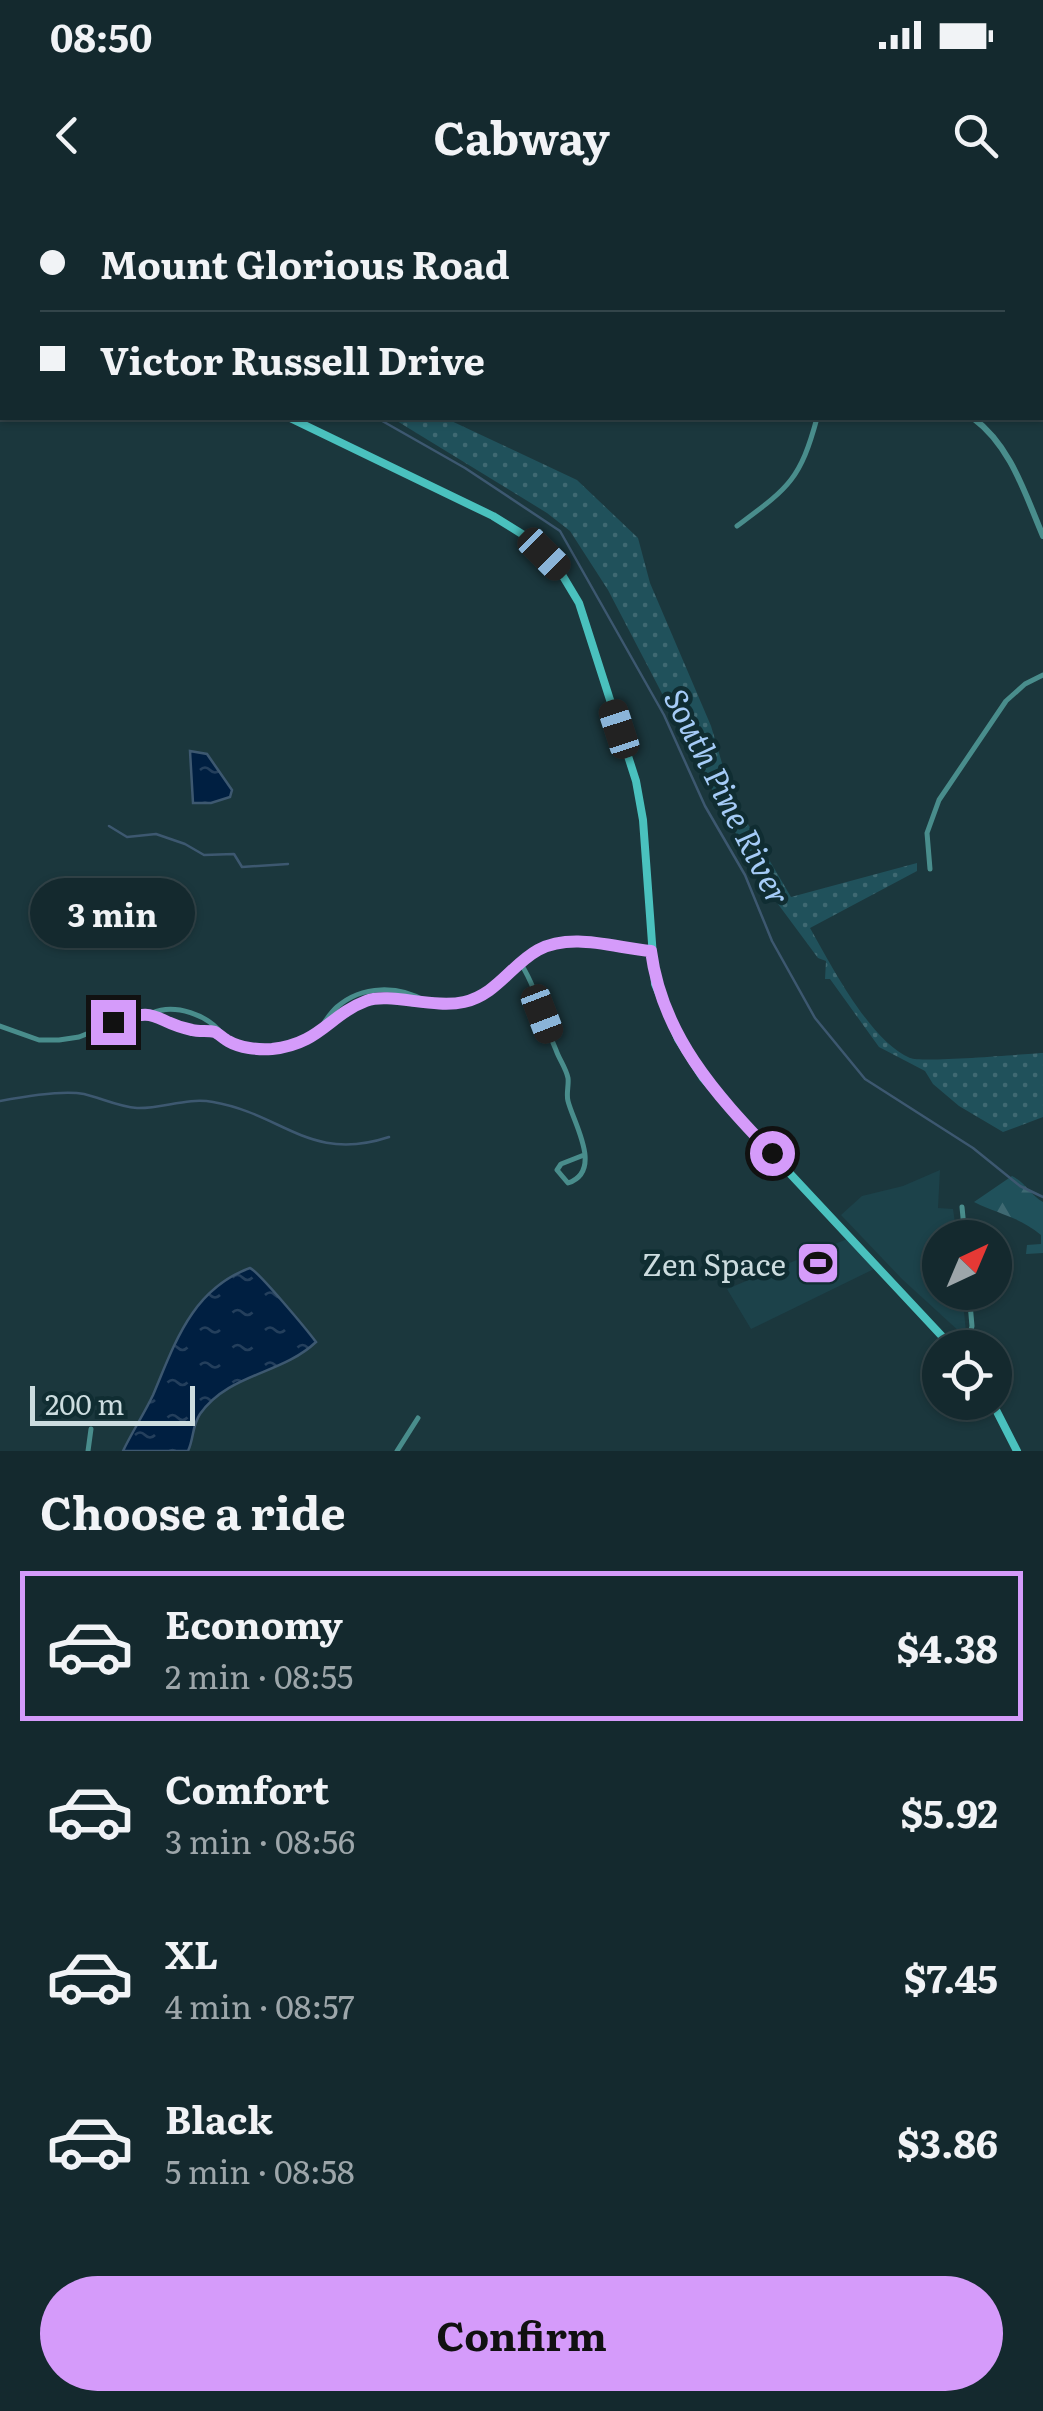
<!DOCTYPE html>
<html lang="en">
<head>
<meta charset="utf-8">
<style>
  :root { --surface:#14292e; --page:#1d3136; --text:#f1f3f6; --muted:#9da6aa; --line:#33454a; --accent:#d59bfa }
  body { margin:0; font-family:Literata,serif; background:var(--page); color:var(--text); height:100vh; display:flex; flex-direction:column; font-size:38px; white-space:nowrap }
  * { box-sizing:border-box; margin:0 }
  p { font-size:32px; color:var(--muted) }
  .icon { flex:none; width:55px; height:55px; fill:none; stroke:currentColor; stroke-width:2; stroke-linecap:round; stroke-linejoin:round }
  .map { position:relative; height:1251px; overflow:hidden }
  .panel { display:flex; flex-direction:column; background:var(--surface); flex:1 }
  .panel>* { flex:none }
  .top-card { position:absolute; left:0px; top:0px; width:1045px; height:220px; box-shadow:0 2px 8px #0004,0 0 0 2px var(--line); display:grid; align-content:center; height:220px; padding:0 40px; background:var(--surface) }
  .needle { width:65px; rotate:44deg }
  .buttons { position:absolute; left:922px; top:1020px; display:grid; gap:20px }
  .buttons a { display:grid; place-items:center; width:90px; height:90px; border-radius:50%; background:var(--surface); box-shadow:0 2px 8px #0004,0 0 0 2px var(--line); font-size:50px }
  .scale { position:absolute; left:30px; bottom:25px; width:165px; box-sizing:border-box; padding-left:10px; border:5px solid #ccdcdf; border-top:0; font-size:28px; line-height:35px; white-space:nowrap; color:#ccdcdf; -webkit-text-stroke:8px #102d32; paint-order:stroke }
  .end { position:absolute; width:45px; height:45px; margin:-22px; border:12px solid #d59bfa; background:#111; box-shadow:0 0 0 5px #111 }
  .from { border-radius:50% }
  .bubble { position:absolute; height:70px; border-radius:35px; background:var(--surface); box-shadow:0 2px 8px #0004,0 0 0 2px var(--line); font-size:32px; font-weight:700; line-height:70px; text-align:center }
  .car { position:absolute; width:30px; height:60px; margin:-30px -15px; border-radius:12px; box-shadow:0 0 8px 2px #0007; background:linear-gradient(#222 24%,#8ab4d8 0 40%,#222 0 76%,#8ab4d8 0 86%,#222 0) }
  .top-card b { display:flex; align-items:center; gap:35px; height:95px; font-size:38px }
  .top-card b+b { border-top:2px solid var(--line) }
  .top-card i { width:25px; height:25px; background:var(--text) }
  ul { padding:0; list-style:none }
  li { display:flex; align-items:center; gap:30px; height:150px; margin:0 20px 15px; padding:0 20px; border:5px solid transparent; border-radius:0px }
  li div { flex:1 }
  li b { display:block; font-size:38px }
  li em { font-style:normal; font-weight:700 }
  li.on { border-color:var(--accent) }
  li>.icon { width:90px; height:90px; stroke-width:1.5 }
  h2 { padding:0 40px; font-size:45px; line-height:120px }
  .primary-button { display:flex; gap:20px; margin-top:auto; padding:20px 40px }
  .primary-button a { flex:1; height:115px; border-radius:60px; background:var(--accent); color:#111; font-size:40px; font-weight:700; line-height:115px; text-align:center }
  .status { display:flex; justify-content:space-between; align-items:center; height:70px; padding:0 50px; background:var(--surface); direction:ltr }
  .status svg { height:28px; fill:currentColor }
  header { display:flex; justify-content:space-between; align-items:center; height:130px; padding:0 40px; background:var(--surface); font-size:45px; font-weight:700 }
  .map>svg:first-child { display:block }
  .built { fill:#1c424a }
  .forest { fill:url(#forest-firs) }
  .park { fill:url(#park-dots) }
  .water { fill:url(#water-ripples); stroke:#3d5870; stroke-width:2.5 }
  .lines { fill:none; stroke-linecap:round; stroke-linejoin:round }
  .stream { stroke:#3d5870; stroke-width:2.5 }
  .minor { stroke:#498d8c; stroke-width:5 }
  .tertiary { stroke:#498d8c; stroke-width:6 }
  .secondary { stroke:#4ac1be; stroke-width:8 }
  .route { stroke:#d59bfa; stroke-width:12 }
  .labels { text-anchor:middle; dominant-baseline:central; stroke-width:9; stroke-linejoin:round; paint-order:stroke }
  .poi-label { font-size:30px; fill:#ccdcdf; stroke:#102d32; text-anchor:end }
  .water-label { font-size:32px; font-style:italic; fill:#a5cbf7; stroke:#102d32 }
</style>
</head>
<body>
<div class="status"><b>08:50</b><svg viewBox="0 0 49 12"><path d="M0 12V9h3v3zM5 12V6h3v6zM10 12V3h3v9zM15 12V0h3v12zM26 1h20v11H26zM47 4h2v5h-2z"/></svg></div>
<header><svg class="icon" aria-label="back" viewBox="0 0 24 24"><path d="M15 5l-7 7 7 7"/></svg>Cabway<svg class="icon" aria-label="search" viewBox="0 0 24 24"><circle cx="10" cy="10" r="6"/><path d="M15 15l6 6"/></svg></header>
<div class="map">
<svg width="1043" height="1251" viewBox="0 0 1043 1251">
  <defs>
    <pattern id="forest-firs" width="22" height="20" patternUnits="userSpaceOnUse" patternTransform="scale(2.5)"><rect width="22" height="20" fill="#20515b"/><path d="M5 1l3.5 6h-7zM16 11l3.5 6h-7z" fill="#3f6972"/></pattern>
    <pattern id="park-dots" width="8" height="8" patternUnits="userSpaceOnUse" patternTransform="scale(2.5)"><rect width="8" height="8" fill="#20515b"/><path d="M2 2h.1M6 6h.1" fill="none" stroke="#3f6972" stroke-width="1.8" stroke-linecap="round"/></pattern>
    <pattern id="water-ripples" width="26" height="14" patternUnits="userSpaceOnUse" patternTransform="scale(2.5)"><rect width="26" height="14" fill="#001f41"/><path d="M2 4q2-2 4 0t4 0M15 11q2-2 4 0t4 0" fill="none" stroke="#243f5c"/></pattern>
  </defs>
  <rect width="100%" height="100%" fill="#1b373d"/>
  <!-- built -->
  <g class="built">
    <path d="M940,970L938,1008L953,1009L957,1037L940,1038V1092L962,1093L966,1131L961,1133L902,1079L841,1015L862,996L903,986Z"/>
    <path d="M847,1039L874,1069L751,1129L727,1089Z"/>
  </g>
  <!-- forest -->
  <path class="forest" d="M1012,976C1026,983 1030,995 1043,1002V1053L1026,1054L1027,1045L1041,1044V1035C1018,1016 1000,1015 974,1002Z"/>
  <!-- park -->
  <path class="park" d="M392,218H445L577,280L638,338L650,383L711,526L732,597L791,697L917,663V671L810,728C831,765 870,841 910,858C923,863 1021,854 1043,853V917L1003,932L959,906L933,884L925,871L879,847L830,779H825L826,761L818,758L775,700L729,622L608,390L570,331L547,313Z"/>
  <!-- water -->
  <g class="water">
    <path d="M190,551L207,554L232,590L230,597L211,603H193Z"/>
    <path d="M250,1068C259,1072 307,1130 316,1142C281,1175 229,1173 200,1214C192,1226 194,1238 188,1251H123C132,1232 144,1214 153,1195C175,1143 192,1089 250,1068Z"/>
  </g>
  <g class="lines">
    <!-- stream -->
    <g class="stream">
      <path d="M0,72L2,75"/>
      <path d="M377,218L465,268L560,331L664,515L705,606L745,675L772,741L815,818L865,879L973,948L1020,986L1043,997"/>
      <path d="M109,626L127,637L156,634L185,644L204,655L234,654L242,667L288,664"/>
      <path d="M0,901C21,897 64,890 84,894C101,898 119,907 137,908C162,909 187,897 213,902C283,914 310,963 389,937"/>
    </g>
    <!-- minor -->
    <g class="minor">
      <path d="M971,0V2"/>
      <path d="M535,2V0"/>
      <path d="M1042,103H1043"/>
      <path d="M737,326C788,288 800,281 817,218"/>
      <path d="M930,669L927,633L939,600L1006,501L1025,484L1043,475"/>
      <path d="M521,764C538,791 543,821 556,850C559,859 566,868 568,878C569,885 566,894 568,901C573,922 604,971 568,983L557,970L561,964L584,955"/>
      <path d="M152,813C175,803 208,815 222,834"/>
      <path d="M0,826L39,840H59L79,837L134,815L150,814L196,832H214L230,843L270,849L314,837L350,808L379,797L413,804L450,805L470,801L487,793L537,751L562,742L651,751"/>
      <path d="M317,833C323,825 329,814 337,807C362,785 399,785 427,802"/>
      <path d="M962,1007L965,1038"/>
      <path d="M967,1148L972,1126L969,1092"/>
      <path d="M88,1251L91,1229"/>
      <path d="M397,1251L418,1218"/>
    </g>
    <!-- tertiary -->
    <g class="tertiary">
      <path d="M229,0L230,2"/>
      <path d="M973,218C1011,246 1025,294 1043,336"/>
    </g>
    <!-- secondary -->
    <g class="secondary">
      <path d="M0,129H2"/>
      <path d="M290,218L493,316L530,339L558,368L579,403L636,581L643,620L655,784L678,839L703,878L752,933L953,1148"/>
      <path d="M992,1202L1017,1251"/>
    </g>
  </g>
  <g class="lines">
    <!-- route -->
    <path class="route" d="M113,822C161,805 152,822 192,830C199,832 209,830 215,832C217,833 226,840 228,841C240,848 258,850 272,849C320,844 329,815 366,801C389,792 433,809 464,802C496,795 511,765 538,750C572,732 615,748 651,751C662,835 715,894 772,953"/>
  </g>
  <!-- icons -->
  <defs>
    <g id="stadium-square" transform="scale(2.25)"><rect x="-9" y="-9" width="18" height="18" rx="4" fill="#d59bfa" stroke="#102d32"/><path d="M0-5a6.5 5 0 1 0 0 10a6.5 5 0 1 0 0-10ZM-3.5-1.8h7v3.6h-7Z" fill="#111"/></g>
  </defs>
  <g fill-rule="evenodd">
    <use href="#stadium-square" x="818" y="1063"/>
  </g>
  <g class="labels">
    <!-- poi labels -->
    <g class="poi-label">
      <text x="786" y="1063">Zen Space</text>
    </g>
    <!-- water labels -->
    <g class="water-label">
      <text transform="translate(729 596) rotate(63)">South Pine River</text>
    </g>
  </g>
</svg>
<div class="buttons">
<a><svg class="needle" viewBox="-14 -14 28 28"><path d="M0-13l5 13h-10z" fill="#e53935"/><path d="M0 13l5-13h-10z" fill="#9da6aa"/></svg></a>
<a><svg class="icon" aria-label="locate" viewBox="0 0 24 24"><circle cx="12" cy="12" r="6"/><path d="M12 2v4M12 18v4M2 12h4M18 12h4"/></svg></a>
</div>
<div class="scale">200 m</div>
<i class="end from" style="left:772px;top:953px"></i>
<i class="end" style="left:113px;top:822px"></i>
<div class="bubble" style="left:30px;top:678px;width:165px">3 min</div>
<i class="car" style="left:544px;top:354px;rotate:135deg"></i>
<i class="car" style="left:619px;top:529px;rotate:342deg"></i>
<i class="car" style="left:542px;top:814px;rotate:159deg"></i>
<div class="top-card">
<b><i class="from"></i>Mount Glorious Road</b>
<b><i></i>Victor Russell Drive</b>
</div>
</div>
<section class="panel">
<h2>Choose a ride</h2>
<ul>
<li class="on"><svg class="icon" aria-label="car" viewBox="0 0 24 24"><path d="M5 17H2v-5l4-1 3-4h7l3 4 3 1v5h-3M9 17h6M6 11h13"/><circle cx="7" cy="17" r="2"/><circle cx="17" cy="17" r="2"/></svg><div><b>Economy</b><p>2 min · 08:55</p></div><em>$4.38</em></li>
<li><svg class="icon" aria-label="car" viewBox="0 0 24 24"><path d="M5 17H2v-5l4-1 3-4h7l3 4 3 1v5h-3M9 17h6M6 11h13"/><circle cx="7" cy="17" r="2"/><circle cx="17" cy="17" r="2"/></svg><div><b>Comfort</b><p>3 min · 08:56</p></div><em>$5.92</em></li>
<li><svg class="icon" aria-label="car" viewBox="0 0 24 24"><path d="M5 17H2v-5l4-1 3-4h7l3 4 3 1v5h-3M9 17h6M6 11h13"/><circle cx="7" cy="17" r="2"/><circle cx="17" cy="17" r="2"/></svg><div><b>XL</b><p>4 min · 08:57</p></div><em>$7.45</em></li>
<li><svg class="icon" aria-label="car" viewBox="0 0 24 24"><path d="M5 17H2v-5l4-1 3-4h7l3 4 3 1v5h-3M9 17h6M6 11h13"/><circle cx="7" cy="17" r="2"/><circle cx="17" cy="17" r="2"/></svg><div><b>Black</b><p>5 min · 08:58</p></div><em>$3.86</em></li>
</ul>
<div class="primary-button"><a>Confirm</a></div>
</section>
</body>
</html>
